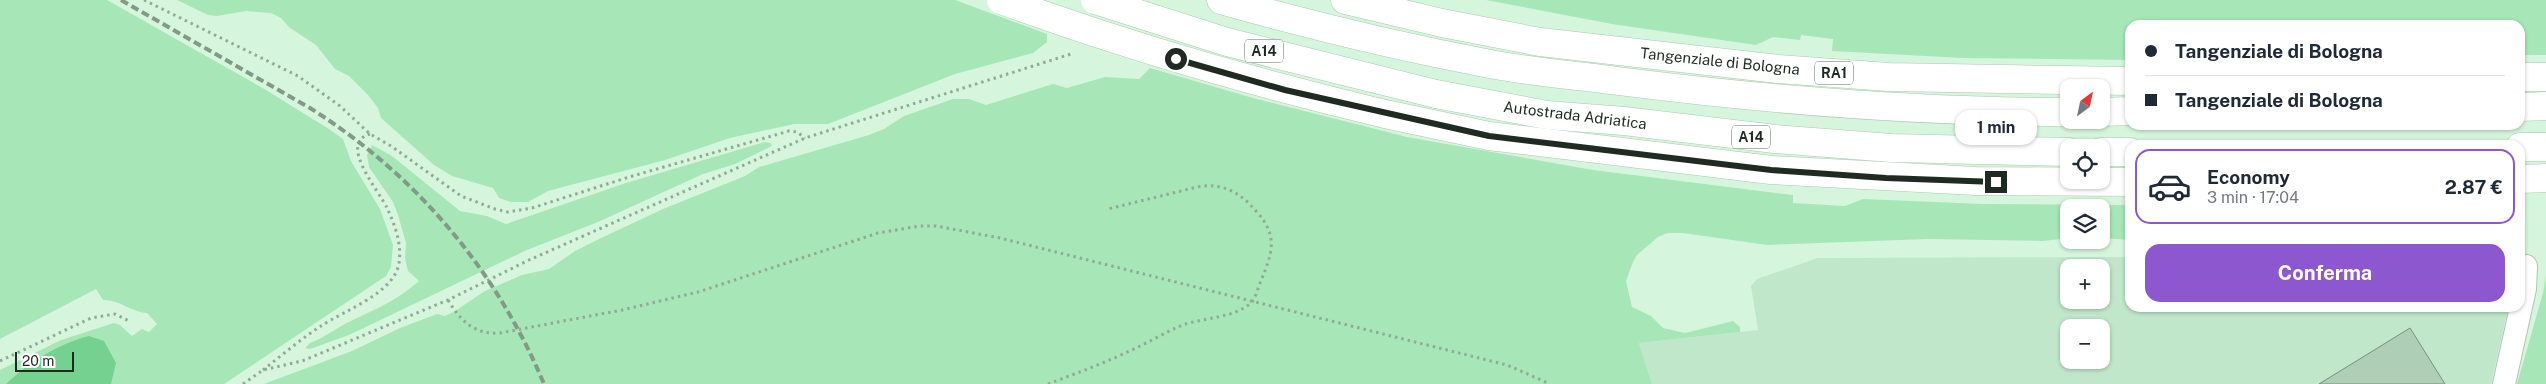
<!DOCTYPE html>
<html lang="it">
<head>
<meta charset="utf-8">
<style>
  :root { --surface:#fff; --page:#f6f6f7; --text:#1f2937; --muted:#747a83; --line:#e0e1e3; --accent:#8d57cf }
  body { margin:0; font-family:"Public Sans",sans-serif; background:var(--page); color:var(--text); height:100vh; display:flex; flex-direction:column; font-size:19px; white-space:nowrap }
  * { box-sizing:border-box; margin:0 }
  p { font-size:16px; color:var(--muted) }
  .icon { flex:none; width:28px; height:28px; fill:none; stroke:currentColor; stroke-width:2; stroke-linecap:round; stroke-linejoin:round }
  .map { position:relative; flex:1; overflow:hidden }
  .side { position:absolute; left:2125px; top:140px; width:400px; height:172px; display:flex; flex-direction:column; background:var(--surface); border-radius:15px; box-shadow:0 1px 4px #0004 }
  .side>* { flex:none }
  .guide { position:absolute; left:2125px; top:20px; width:400px; height:110px; border-radius:15px; box-shadow:0 1px 4px #0004; display:grid; align-content:center; height:110px; padding:0 20px; background:var(--surface) }
  .needle { width:32px; rotate:33deg }
  .buttons { position:absolute; left:2060px; top:79px; display:grid; gap:10px }
  .buttons a { display:grid; place-items:center; width:50px; height:50px; border-radius:10px; background:var(--surface); box-shadow:0 1px 4px #0004; font-size:25px }
  .scale { position:absolute; left:15px; bottom:12px; width:59px; box-sizing:border-box; padding-left:5px; border:2px solid #1f2b22; border-top:0; font-size:14px; line-height:18px; white-space:nowrap; color:#1f2b22; -webkit-text-stroke:4px #fff; paint-order:stroke }
  .end { position:absolute; width:22px; height:22px; margin:-11px; border:6px solid #1f2b22; background:#fff; box-shadow:0 0 0 2px #fff }
  .from { border-radius:50% }
  .bubble { position:absolute; height:35px; border-radius:15px; background:var(--surface); box-shadow:0 1px 4px #0004; font-size:16px; font-weight:700; line-height:35px; text-align:center }
  .guide b { display:flex; align-items:center; gap:18px; height:48px; font-size:19px }
  .guide b+b { border-top:1px solid var(--line) }
  .guide i { width:12px; height:12px; background:var(--text) }
  ul { padding:9px 0 0; list-style:none }
  li { display:flex; align-items:center; gap:15px; height:75px; margin:0 10px 8px; padding:0 10px; border:2px solid transparent; border-radius:15px }
  li div { flex:1 }
  li b { display:block; font-size:19px }
  li em { font-style:normal; font-weight:700 }
  li.on { border-color:var(--accent) }
  li>.icon { width:45px; height:45px; stroke-width:1.5 }
  .primary-button { display:flex; gap:10px; margin-top:auto; padding:10px 20px }
  .primary-button a { flex:1; height:58px; border-radius:15px; background:var(--accent); color:#fff; font-size:20px; font-weight:700; line-height:58px; text-align:center }
  .map>svg:first-child { display:block }
  .built { fill:#c1e7ca; fill-rule:evenodd }
  .green { fill:#a7e7b7 }
  .forest { fill:#75d190 }
  .building { fill:#aeceb5; stroke:#7a907f }
  .lines { fill:none; stroke-linecap:round; stroke-linejoin:round }
  .minor-casing { stroke:#aac9b0; stroke-width:24 }
  .highway-casing { stroke:#aac9b0; stroke-width:29 }
  .path { stroke:#90aa96; stroke-width:3; stroke-dasharray:2.5 4; stroke-linecap:butt }
  .minor { stroke:#fff; stroke-width:22 }
  .highway { stroke:#fff; stroke-width:28 }
  .rail { stroke:#829a87; stroke-width:4; stroke-dasharray:8 4; stroke-linecap:butt }
  .highway-bridge-casing { stroke:#aac9b0; stroke-width:29; stroke-linecap:butt }
  .highway-bridge { stroke:#fff; stroke-width:28 }
  .route { stroke:#1f2b22; stroke-width:6 }
  .labels { text-anchor:middle; dominant-baseline:central; stroke-width:4.5; stroke-linejoin:round; paint-order:stroke }
  .shield { fill:#fff; stroke:#626b64; stroke-width:1 }
  .shield-label { font-size:14px; font-weight:bold; fill:#1f2b22 }
  .street-label { font-size:15px; fill:#1f2b22; stroke:#fff }
</style>
</head>
<body>
<div class="map">
<svg width="2546" height="384" viewBox="0 0 2546 384">
  <rect width="100%" height="100%" fill="#d5f6dc"/>
  <!-- built -->
  <path class="built" d="M2130,257V308H2508L2491,384H1652L1639,343L1758,330L1751,286L1757,279L1818,258ZM2069,268H2101V300H2069ZM2069,328H2101V360H2069Z"/>
  <!-- green -->
  <g class="green">
    <path d="M0,0H107L266,90L329,129L343,139L351,161L380,209L393,245L391,267L386,276L224,384H0V370L61,340L114,323L120,325L132,336L142,329L149,332L157,324L147,313C131,312 120,300 103,300L96,289L0,339Z"/>
    <path d="M177,0H955L1047,34V42L1033,53L955,74L828,124H794L730,138L665,160L548,191L528,202H511L499,198L493,188L452,176L434,165L381,118L378,108L368,95L349,76L335,69L316,45L290,28L281,18L271,13L246,11L217,16L208,15Z"/>
    <path d="M1486,0H2546V55H2520V25H2130V60L1963,58L1832,51L1833,39L1801,35L1800,40L1773,37L1756,45L1612,24Z"/>
    <path d="M1150,68L1253,98L1407,137L1593,170L1793,195V203L1845,206L1863,199L1983,204L2130,205V240L2101,238V208H2069V238L2043,241L1928,239L1767,245L1683,233H1667L1658,237L1637,255L1633,262L1626,281L1632,307L1651,316L1663,328L1685,333L1733,321L1740,327V332L1639,343L1652,384H264L352,351L400,328L437,314L445,316L455,311L485,291L522,275L549,269L575,251L599,239L663,209L745,176L759,167L869,135L884,129L904,116L953,99H969L986,105L1053,84L1067,88L1105,77L1139,79Z"/>
    <path d="M765,142L771,143L772,146L735,164L703,174L598,222L527,250L349,335L310,349L305,348L310,343C326,337 339,326 355,319C378,308 399,299 419,281L408,271L405,259L406,243L398,215L393,202L369,167L367,155L372,145L392,156L460,211L487,216L506,224L626,183Z"/>
    <path d="M2546,275V384H2517L2543,293Z"/>
  </g>
  <!-- forest -->
  <path class="forest" d="M89,336L104,341L116,363L111,384H6C29,362 58,344 89,336Z"/>
  <!-- building -->
  <path class="building" d="M2410,328L2445,384H2319Z"/>
  <g class="lines">
    <!-- minor casing -->
    <g class="minor-casing">
      <path id="minor" d="M2504,384L2525,289L2526,266"/>
    </g>
    <!-- highway casing -->
    <g class="highway-casing">
      <g id="highway">
        <path d="M1221,0C1309,25 1396,46 1485,63C1529,72 1574,75 1618,81C1768,100 1917,112 2069,112"/>
        <path d="M1345,0L1442,23L1540,42L1778,69L1888,77L2130,81"/>
        <path d="M2520,77H2546"/>
        <path d="M1436,94L1547,115L1624,121L1775,139L1891,148L2069,152"/>
        <path d="M2520,107L2546,106"/>
        <path d="M2101,112L2130,111"/>
        <path d="M1385,114L1489,136L1771,170L1976,181L2130,182"/>
        <path d="M2520,147H2546"/>
        <path d="M2101,152H2130"/>
        <path d="M2520,179L2546,178"/>
      </g>
    </g>
    <!-- path -->
    <g class="path">
      <path d="M144,0L298,76L340,106L370,134L391,146L461,196L495,209L508,212L532,208L629,177L789,131L797,132L805,138"/>
      <path d="M448,300C460,320 474,335 500,333L622,310L698,292L878,233L920,226H936L1000,238L1507,365L1550,384"/>
      <path d="M0,361L91,318L115,314L129,321"/>
      <path d="M263,370C282,355 301,339 321,326C343,311 395,293 399,263C402,244 395,225 387,208C380,192 337,143 370,134"/>
      <path d="M243,384L263,370L302,361L448,300L529,260L805,138L1071,54"/>
      <path d="M1048,384C1074,374 1100,365 1125,353C1144,345 1162,334 1180,326C1202,317 1234,319 1252,302C1256,297 1258,287 1261,281C1272,253 1279,236 1256,211C1240,192 1221,182 1197,187L1108,209"/>
    </g>
    <!-- minor -->
    <use href="#minor" class="minor"/>
    <!-- highway -->
    <use href="#highway" class="highway"/>
    <!-- rail -->
    <path class="rail" d="M121,0L310,108C415,174 496,269 544,384"/>
    <!-- highway-bridge casing -->
    <g class="highway-bridge-casing">
      <g id="highway-bridge">
        <path d="M1001,0C1127,46 1255,83 1385,114"/>
        <path d="M1095,0L1227,42L1436,94"/>
      </g>
    </g>
    <!-- highway-bridge -->
    <use href="#highway-bridge" class="highway-bridge"/>
  </g>
  <g class="lines">
    <!-- route -->
    <path class="route" d="M1176,59L1285,90L1489,136L1771,170L1886,178L1996,182"/>
  </g>
  <g class="labels">
    <!-- shield labels -->
    <g class="shield">
      <rect x="1245" y="39.5" width="38" height="23" rx="4"/>
      <rect x="1815" y="61.5" width="38" height="23" rx="4"/>
      <rect x="1732" y="125.5" width="38" height="23" rx="4"/>
    </g>
    <g class="shield-label">
      <text x="1264" y="51">A14</text>
      <text x="1834" y="73">RA1</text>
      <text x="1751" y="137">A14</text>
    </g>
    <!-- street labels -->
    <g class="street-label">
      <text transform="translate(1720 61) rotate(6)">Tangenziale di Bologna</text>
      <text transform="translate(1575 115) rotate(7)">Autostrada Adriatica</text>
    </g>
  </g>
</svg>
<div class="buttons">
<a><svg class="needle" viewBox="-14 -14 28 28"><path d="M0-13l5 13h-10z" fill="#e53935"/><path d="M0 13l5-13h-10z" fill="#747a83"/></svg></a>
<a><svg class="icon" aria-label="locate" viewBox="0 0 24 24"><circle cx="12" cy="12" r="6"/><path d="M12 2v4M12 18v4M2 12h4M18 12h4"/></svg></a>
<a><svg class="icon" aria-label="layers" viewBox="0 0 24 24"><path d="M12 4l9 5-9 5-9-5zM3 14l9 5 9-5"/></svg></a>
<a>+</a>
<a>−</a>
</div>
<div class="scale">20 m</div>
<i class="end from" style="left:1176px;top:59px"></i>
<i class="end" style="left:1996px;top:182px"></i>
<div class="bubble" style="left:1955px;top:110px;width:82px">1 min</div>
<div class="guide">
<b><i class="from"></i>Tangenziale di Bologna</b>
<b><i></i>Tangenziale di Bologna</b>
</div>
<section class="side">
<ul>
<li class="on"><svg class="icon" aria-label="car" viewBox="0 0 24 24"><path d="M5 17H2v-5l4-1 3-4h7l3 4 3 1v5h-3M9 17h6M6 11h13"/><circle cx="7" cy="17" r="2"/><circle cx="17" cy="17" r="2"/></svg><div><b>Economy</b><p>3 min · 17:04</p></div><em>2.87 €</em></li>
</ul>
<div class="primary-button"><a>Conferma</a></div>
</section>
</div>
</body>
</html>
